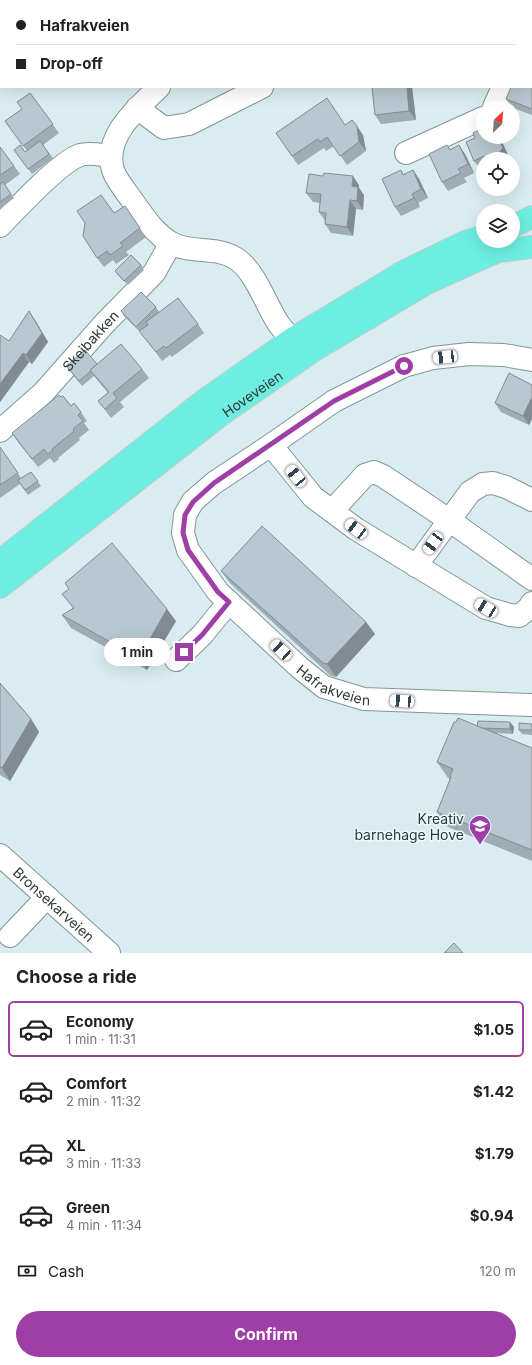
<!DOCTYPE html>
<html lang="en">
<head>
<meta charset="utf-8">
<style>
  :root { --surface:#fff; --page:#f6f6f6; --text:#222; --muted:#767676; --line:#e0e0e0; --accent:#9f3ea6 }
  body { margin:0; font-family:Inter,sans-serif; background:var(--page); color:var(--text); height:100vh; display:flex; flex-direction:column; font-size:15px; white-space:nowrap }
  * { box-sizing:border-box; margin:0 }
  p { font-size:13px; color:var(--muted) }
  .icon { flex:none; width:22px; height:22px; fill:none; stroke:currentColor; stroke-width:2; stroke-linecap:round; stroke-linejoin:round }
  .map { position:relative; height:953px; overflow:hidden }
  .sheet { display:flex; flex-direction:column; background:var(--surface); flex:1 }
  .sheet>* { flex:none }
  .guide { position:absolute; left:0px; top:0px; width:532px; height:88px; box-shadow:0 4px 16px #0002; display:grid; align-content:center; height:88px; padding:0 16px; background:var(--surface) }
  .needle { width:26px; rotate:25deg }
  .fabs { position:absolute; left:476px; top:100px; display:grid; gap:8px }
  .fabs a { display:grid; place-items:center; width:44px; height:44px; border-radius:50%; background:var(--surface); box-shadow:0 4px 16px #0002; font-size:20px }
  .end { position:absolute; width:18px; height:18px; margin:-9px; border:5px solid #9f3ea6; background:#fff; box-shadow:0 0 0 2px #fff }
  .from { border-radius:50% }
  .bubble { position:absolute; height:28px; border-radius:14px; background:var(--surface); box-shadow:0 4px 16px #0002; font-size:13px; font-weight:700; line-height:28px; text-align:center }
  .car { position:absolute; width:12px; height:24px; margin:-12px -6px; border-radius:5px; box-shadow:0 0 3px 1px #0007; background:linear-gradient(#fff 24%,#345 0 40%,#fff 0 76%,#345 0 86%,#fff 0) }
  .guide b { display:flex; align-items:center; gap:14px; height:38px; font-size:15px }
  .guide b+b { border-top:1px solid var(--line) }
  .guide i { width:10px; height:10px; background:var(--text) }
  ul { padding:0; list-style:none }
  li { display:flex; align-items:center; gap:12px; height:56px; margin:0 8px 6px; padding:0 8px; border:2px solid transparent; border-radius:6px }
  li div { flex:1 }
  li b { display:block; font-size:15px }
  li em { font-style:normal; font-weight:700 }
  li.on { border-color:var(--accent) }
  li>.icon { width:36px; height:36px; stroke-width:1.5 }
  h2 { padding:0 16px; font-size:18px; line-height:48px }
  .pay { display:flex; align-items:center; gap:10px; height:44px; padding:0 16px; font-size:15px }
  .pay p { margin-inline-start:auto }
  .button { display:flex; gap:8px; margin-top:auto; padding:8px 16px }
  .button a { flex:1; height:46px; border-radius:24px; background:var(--accent); color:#fff; font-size:16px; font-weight:700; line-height:46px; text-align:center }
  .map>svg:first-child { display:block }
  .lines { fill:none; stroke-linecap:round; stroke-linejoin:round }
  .minor-casing { stroke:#839597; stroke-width:24 }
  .major-casing { stroke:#c9cbcc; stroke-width:24 }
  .minor { stroke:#fff; stroke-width:22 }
  .major { stroke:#6deee1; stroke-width:22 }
  .wall { fill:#9eacb3 }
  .shaded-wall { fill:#818c92 }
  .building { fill:#b8c8d0; stroke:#818c92 }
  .route { stroke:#9f3ea6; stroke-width:5 }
  .labels { text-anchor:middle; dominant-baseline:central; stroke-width:3; stroke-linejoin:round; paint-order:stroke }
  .street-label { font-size:14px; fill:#303839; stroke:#e7fbfd }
  .poi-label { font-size:14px; fill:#303839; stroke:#e7fbfd; text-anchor:end }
</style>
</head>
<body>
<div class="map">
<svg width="532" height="953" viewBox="0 0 532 953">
  <rect width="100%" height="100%" fill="#d9edf0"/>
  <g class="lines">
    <!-- minor casing -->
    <g class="minor-casing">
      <g id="minor">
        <path d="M235,1L236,0"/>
        <path d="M159,87C138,108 103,136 113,170C116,180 128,194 134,203C145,218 154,233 171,243C191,254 215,246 235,258C255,270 265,303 278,323C282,329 287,334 292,339"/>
        <path d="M494,107L503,87"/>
        <path d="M137,108L164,128L189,124L262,87"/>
        <path d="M406,153L483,118"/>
        <path d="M0,226C16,209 60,162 80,155C90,152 101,155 111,156"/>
        <path id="s1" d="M532,360L504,355L469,354L433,358L404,366L334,401L271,445L214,483L193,501L185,515L183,533L188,550L218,592L300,668L324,687L364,699L532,705"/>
        <path id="s2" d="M0,431L43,393L104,324L154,273L171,243"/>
        <path d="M271,445L313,497L356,529L486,608L510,615L519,616L528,609L532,603"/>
        <path d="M332,511L365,475L374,472L383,476L449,520L532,579"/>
        <path d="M416,566L470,492L483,484L493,483L506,487L532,500"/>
        <path d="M176,660L202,635L229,602"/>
        <path id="s3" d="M0,855L109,953"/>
        <path d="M10,936L47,897"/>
      </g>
    </g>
    <!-- major casing -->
    <g class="major-casing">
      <g id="major">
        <path d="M513,226L532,217"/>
        <path d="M0,561L206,399L292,339L405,271L463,243L483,236"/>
        <path id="s4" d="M0,587L222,414L316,349L427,283L471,263L499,251L532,247"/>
      </g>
    </g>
    <!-- minor -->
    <use href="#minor" class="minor"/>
    <!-- major -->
    <use href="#major" class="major"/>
  </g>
  <!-- wall -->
  <g class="wall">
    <path d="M180,0H203L202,1H181Z"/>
    <path d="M344,0H364L362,1H345Z"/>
    <path d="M507,0H524V1H509Z"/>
    <path d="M532,75V115L513,108V107H512L506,99Z"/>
    <path d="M372,87H412L416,120L381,124L375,115Z"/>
    <path d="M30,93L59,133L43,145L53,158L32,174L14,150L25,152L27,151L5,121L22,109Z"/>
    <path d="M345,125L363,135L366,151L347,165L334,146L326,151L324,148L298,165L276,133Z"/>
    <path d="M466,142L509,157L508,159H483V169L481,170L474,161Z"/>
    <path d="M0,147L20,174L5,185L14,198L0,209Z"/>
    <path d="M451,149L465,154L474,173L464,178L467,182L448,191L442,182Z"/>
    <path d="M413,170L419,179L428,198L418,203L420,207L401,216L395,207L404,174Z"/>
    <path d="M359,185V188L364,195L363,210L356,209L353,236L331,233L325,224V221L319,212L320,203L313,202L306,193Z"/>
    <path d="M125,206L146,237L126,252L129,255L116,264L113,260L104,267L97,258L114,213Z"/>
    <path d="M141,265L144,270L128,285L118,275L115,271Z"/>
    <path d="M156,307L159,312L198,324L204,333L172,357L170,355L162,361L140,331H139L124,316L121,311Z"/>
    <path d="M35,320L48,342L32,364L29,362L0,402V335L9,341Z"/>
    <path d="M97,364L142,369L149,378L120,402L124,407L111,418L98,401L108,393L94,376L82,386L66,366Z"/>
    <path d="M532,385V419L529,425L501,412L495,403Z"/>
    <path d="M71,406L81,412L87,421L84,423L89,430L79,438L80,440L58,458L59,459L54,463L50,458L38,467L18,442L12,433Z"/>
    <path d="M0,447L21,478L31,472L41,486L28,495L20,484L0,498Z"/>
    <path d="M221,571L366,622L375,634L336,677L331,676L230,583Z"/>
    <path d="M62,594L176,621L147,670L71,628L62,615L73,608Z"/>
    <path d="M0,683L31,719L39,732L10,781L0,775Z"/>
    <path d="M532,724V735L522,734L519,730Z"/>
    <path d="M477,726L514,727L513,734L494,733L532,748V861L448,827L437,812L450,779L448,778L437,762Z"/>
  </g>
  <!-- shaded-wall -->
  <g class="shaded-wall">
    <rect x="515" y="0" width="9" height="1"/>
    <path d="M407,87H412L416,120L409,111Z"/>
    <path d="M357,126L363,135L366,151L359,142Z"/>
    <path d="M498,137H500L509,157L508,159H497L496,157Z"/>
    <path d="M459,145L465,154L474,173L468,164Z"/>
    <path d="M413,170L419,179L428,198L421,189Z"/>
    <path d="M353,176L359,185V188L364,195L363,210L357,201L352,186Z"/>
    <path d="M412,194L418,203L420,207L414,198Z"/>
    <path d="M350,200L356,209L353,236L347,227Z"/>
    <path d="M29,311L35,320L48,342L32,364L26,355Z"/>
    <path d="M23,353L29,362L0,402V384Z"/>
    <path d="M531,399H532V419L529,425L523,416Z"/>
    <path d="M167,609L176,621L147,670L139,658Z"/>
    <path d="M366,622L375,634L336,677L327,664Z"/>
    <path d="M31,719L39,732L10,781L2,768Z"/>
    <path d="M510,722L514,727L513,734L510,729Z"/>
  </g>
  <!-- building -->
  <g class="building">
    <path d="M274,0H312L313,1H274Z"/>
    <rect x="384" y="0" width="44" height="1"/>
    <path d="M531,75H532V109L506,99L511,87H531Z"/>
    <path d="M372,87H407L409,111L375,115Z"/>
    <path d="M30,93L53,124L23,146L5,121L22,109L17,102Z"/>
    <path d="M327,98L345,125L352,120L357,126L359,142L340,156L327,137L320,142L318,139L292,156L276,133Z"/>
    <path d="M483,128V137H498L503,148L496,157L491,159H485L484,156L474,161L466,142L475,138L473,133Z"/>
    <path d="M40,141L49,154L28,169L14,150L20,145L25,152Z"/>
    <path d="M447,145L450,150L459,145L468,164L458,169L461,173L442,182L429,154Z"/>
    <path d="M0,147L14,166L0,175Z"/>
    <path d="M401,170L403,175L413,170L421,189L412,194L414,198L395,207L382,179Z"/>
    <path d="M324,173L353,176L352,186L358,187L357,201L350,200L347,227L325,224L326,213L319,212L321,194L306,193L309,174L323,176Z"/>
    <path d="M3,182L11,194L0,202V184Z"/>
    <path d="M101,195L114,213L125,206L140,228L120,243L123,246L110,255L107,251L97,258L83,236L85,223L77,211Z"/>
    <path d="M131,255L141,265L124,281L115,271Z"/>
    <path d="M141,292L156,307L136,327L121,311Z"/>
    <path d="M178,298L198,324L166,348L164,346L156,352L139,331L148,325L146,322Z"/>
    <path d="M29,311L42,333L26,355L23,353L0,384V335L9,341Z"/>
    <path d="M121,344L142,369L113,393L117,398L105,409L98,401L109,392L90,370Z"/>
    <path d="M85,350L97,364L90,370L91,371L79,381L66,366Z"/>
    <path d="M509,373L532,385V399H531L523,416L495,403Z"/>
    <path d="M59,395L61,397L63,396L71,406L74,403L81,412L78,415L83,421L73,429L74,431L52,449L53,450L48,454L44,449L32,459L12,433Z"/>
    <path d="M0,447L18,473L0,485Z"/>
    <path d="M31,472L38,481L25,490L18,480Z"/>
    <path d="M262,526L366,622L327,664L323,663L221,571Z"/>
    <path d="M112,543L167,609L139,658L62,615L74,608L62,594L69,589L65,583Z"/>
    <path d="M0,683L31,719L2,768L0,767Z"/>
    <path d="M458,718L532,748V850L437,812L451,777L450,776L453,769L437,762L454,722H456Z"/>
    <path d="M478,721L510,722V729L482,728L477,726Z"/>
    <path d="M519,723L532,724V730H519Z"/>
    <path d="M454,943L463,953H444Z"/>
  </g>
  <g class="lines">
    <!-- route -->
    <path class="route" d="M184,652L202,635L229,602L218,592L188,550L183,533L185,515L193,502L214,483L334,401L404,366"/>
  </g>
  <!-- icons -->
  <defs>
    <g id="school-pin" transform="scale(1.15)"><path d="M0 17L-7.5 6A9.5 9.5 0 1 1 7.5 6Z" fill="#9f3ea6" stroke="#e7fbfd"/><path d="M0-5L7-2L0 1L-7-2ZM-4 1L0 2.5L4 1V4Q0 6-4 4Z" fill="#fff"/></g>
  </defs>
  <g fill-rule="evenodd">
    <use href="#school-pin" x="480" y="826"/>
  </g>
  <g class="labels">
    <!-- street labels -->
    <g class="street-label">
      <text stroke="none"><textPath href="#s2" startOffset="128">Skeibakken</textPath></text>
      <text stroke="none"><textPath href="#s4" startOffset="318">Hoveveien</textPath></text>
      <text stroke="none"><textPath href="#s1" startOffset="635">Hafrakveien</textPath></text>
      <text stroke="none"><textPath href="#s3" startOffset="73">Bronsekarveien</textPath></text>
    </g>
    <!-- poi labels -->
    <g class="poi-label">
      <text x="464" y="818">Kreativ<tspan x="464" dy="16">barnehage Hove</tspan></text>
    </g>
  </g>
</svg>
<div class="fabs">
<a><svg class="needle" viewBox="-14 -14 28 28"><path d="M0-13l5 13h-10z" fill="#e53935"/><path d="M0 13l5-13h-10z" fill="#767676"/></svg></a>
<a><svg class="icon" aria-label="locate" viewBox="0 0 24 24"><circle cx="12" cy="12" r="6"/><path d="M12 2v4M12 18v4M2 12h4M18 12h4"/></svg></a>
<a><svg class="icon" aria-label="layers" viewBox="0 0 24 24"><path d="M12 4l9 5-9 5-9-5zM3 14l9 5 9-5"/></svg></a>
</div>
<i class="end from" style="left:404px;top:366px"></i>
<i class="end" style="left:184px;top:652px"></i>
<div class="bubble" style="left:104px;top:638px;width:66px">1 min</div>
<i class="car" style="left:445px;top:357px;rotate:264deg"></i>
<i class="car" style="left:296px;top:476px;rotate:321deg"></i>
<i class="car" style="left:356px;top:529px;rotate:307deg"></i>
<i class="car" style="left:433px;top:543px;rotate:216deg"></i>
<i class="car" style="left:486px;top:608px;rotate:301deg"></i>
<i class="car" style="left:281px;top:650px;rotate:313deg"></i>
<i class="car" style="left:402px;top:701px;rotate:274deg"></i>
<div class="guide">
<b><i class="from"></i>Hafrakveien</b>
<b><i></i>Drop-off</b>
</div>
</div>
<section class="sheet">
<h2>Choose a ride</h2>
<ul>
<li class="on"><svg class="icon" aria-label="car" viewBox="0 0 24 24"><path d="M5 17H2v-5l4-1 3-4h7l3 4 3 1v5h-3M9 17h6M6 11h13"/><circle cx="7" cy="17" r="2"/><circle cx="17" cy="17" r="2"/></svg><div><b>Economy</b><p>1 min · 11:31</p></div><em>$1.05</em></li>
<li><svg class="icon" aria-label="car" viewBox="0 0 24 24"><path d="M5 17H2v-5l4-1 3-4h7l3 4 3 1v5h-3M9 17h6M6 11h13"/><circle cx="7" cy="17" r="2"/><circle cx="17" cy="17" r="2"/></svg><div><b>Comfort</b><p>2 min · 11:32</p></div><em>$1.42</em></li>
<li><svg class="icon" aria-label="car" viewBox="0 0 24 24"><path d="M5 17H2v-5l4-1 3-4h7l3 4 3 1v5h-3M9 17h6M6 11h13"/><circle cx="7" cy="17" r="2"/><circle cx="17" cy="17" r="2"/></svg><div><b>XL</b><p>3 min · 11:33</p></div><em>$1.79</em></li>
<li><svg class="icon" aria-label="car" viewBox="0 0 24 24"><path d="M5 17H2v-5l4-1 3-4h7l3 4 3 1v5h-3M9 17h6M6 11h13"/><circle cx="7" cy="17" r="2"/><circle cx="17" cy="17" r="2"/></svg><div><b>Green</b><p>4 min · 11:34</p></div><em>$0.94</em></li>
</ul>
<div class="pay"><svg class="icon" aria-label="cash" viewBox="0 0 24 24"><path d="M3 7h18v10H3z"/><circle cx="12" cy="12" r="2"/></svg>Cash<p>120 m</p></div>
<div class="button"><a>Confirm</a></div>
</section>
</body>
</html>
